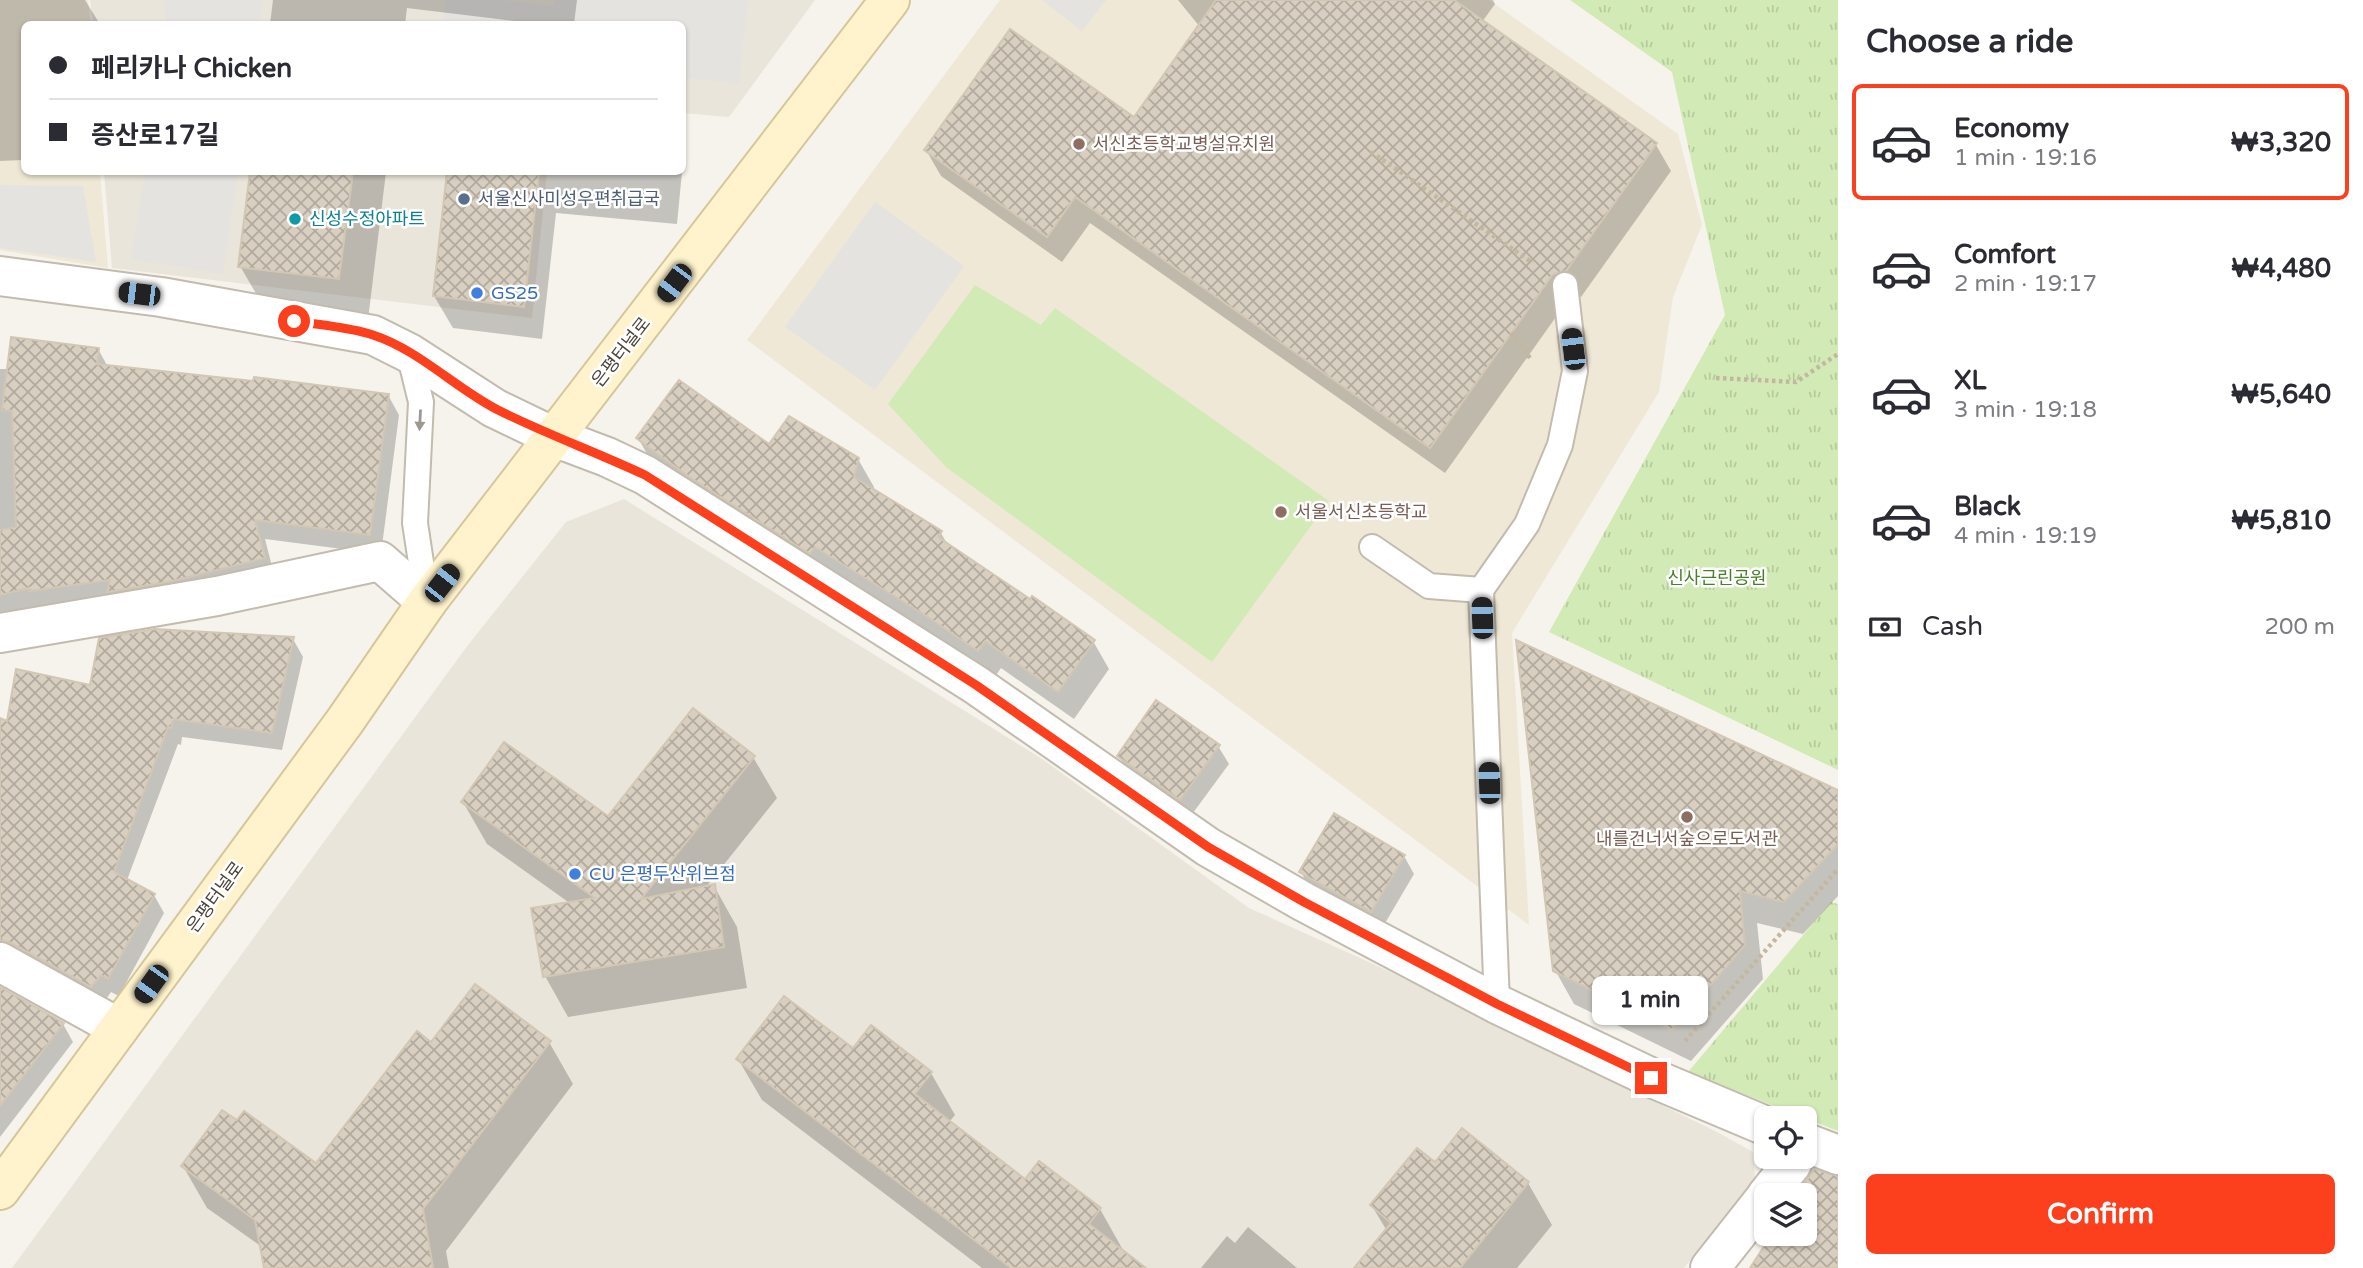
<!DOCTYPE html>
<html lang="en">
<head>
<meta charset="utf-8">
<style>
  :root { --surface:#fff; --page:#f7f7f7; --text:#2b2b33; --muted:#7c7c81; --line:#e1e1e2; --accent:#fc3f1d }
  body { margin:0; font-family:"Varela Round","Noto Sans KR",sans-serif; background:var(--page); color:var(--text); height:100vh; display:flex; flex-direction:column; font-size:26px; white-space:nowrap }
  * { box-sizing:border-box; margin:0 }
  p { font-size:23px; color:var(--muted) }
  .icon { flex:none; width:38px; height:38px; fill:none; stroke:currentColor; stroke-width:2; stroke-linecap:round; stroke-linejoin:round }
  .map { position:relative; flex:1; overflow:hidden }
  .side { display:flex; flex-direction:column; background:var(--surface); width:525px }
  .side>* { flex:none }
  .banner { position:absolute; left:21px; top:21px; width:665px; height:154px; border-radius:10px; box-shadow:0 2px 5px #0004; display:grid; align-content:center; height:154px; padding:0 28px; background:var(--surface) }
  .controls { position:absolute; left:1754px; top:1106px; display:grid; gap:14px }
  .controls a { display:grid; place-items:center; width:63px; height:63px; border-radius:10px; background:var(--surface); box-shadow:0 2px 5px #0004; font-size:35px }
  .end { position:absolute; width:32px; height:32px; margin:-16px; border:9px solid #fc3f1d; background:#fff; box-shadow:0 0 0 4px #fff }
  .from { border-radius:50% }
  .bubble { position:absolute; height:49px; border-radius:10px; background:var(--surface); box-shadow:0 2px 5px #0004; font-size:23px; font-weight:700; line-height:49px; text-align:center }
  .car { position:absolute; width:21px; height:42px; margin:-21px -10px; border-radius:9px; box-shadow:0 0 5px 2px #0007; background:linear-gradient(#222 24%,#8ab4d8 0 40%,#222 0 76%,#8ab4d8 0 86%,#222 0) }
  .banner b { display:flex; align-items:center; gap:24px; height:66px; font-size:26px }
  .banner b+b { border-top:2px solid var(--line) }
  .banner i { width:18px; height:18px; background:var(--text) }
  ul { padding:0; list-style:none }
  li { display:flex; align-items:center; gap:21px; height:116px; margin:0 14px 10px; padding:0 14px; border:4px solid transparent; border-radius:10px }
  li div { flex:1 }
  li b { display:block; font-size:26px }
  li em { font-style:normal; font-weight:700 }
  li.current { border-color:var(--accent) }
  li>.icon { width:63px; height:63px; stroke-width:1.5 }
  h2 { padding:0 28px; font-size:32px; line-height:84px }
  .pay { display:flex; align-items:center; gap:18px; height:77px; padding:0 28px; font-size:26px }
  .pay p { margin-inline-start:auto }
  .cta { display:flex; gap:14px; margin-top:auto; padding:14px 28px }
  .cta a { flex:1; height:80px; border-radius:10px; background:var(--accent); color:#fff; font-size:28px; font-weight:700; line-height:80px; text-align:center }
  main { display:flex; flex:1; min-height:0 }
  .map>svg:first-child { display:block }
  .residential { fill:#eae5da }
  .education { fill:#efe8d6 }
  .green { fill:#d2eab5 }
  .park { fill:url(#park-tufts) }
  .parking { fill:#e5e3e0 }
  .shadow { fill:#0003 }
  .building { fill:url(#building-cross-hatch); stroke:#d3c7b4; stroke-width:2 }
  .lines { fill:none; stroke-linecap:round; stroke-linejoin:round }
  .service-casing { stroke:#c2bbae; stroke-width:28 }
  .minor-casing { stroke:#c2bbae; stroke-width:42 }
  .secondary-casing { stroke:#d6c79b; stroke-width:42 }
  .path { stroke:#c4b79f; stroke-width:4.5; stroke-dasharray:3.5 3.5; stroke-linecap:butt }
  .service { stroke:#fff; stroke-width:24 }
  .minor { stroke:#fff; stroke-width:38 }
  .secondary { stroke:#fff3cd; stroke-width:38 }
  .oneway { fill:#9c9892 }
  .route { stroke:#fc3f1d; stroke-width:9 }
  .education-dot { fill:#8d6e63; stroke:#fff; stroke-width:2.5 }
  .service-dot { fill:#5c6f8a; stroke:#fff; stroke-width:2.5 }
  .culture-dot { fill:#0f9aa8; stroke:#fff; stroke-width:2.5 }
  .shop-dot { fill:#3f7fe0; stroke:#fff; stroke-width:2.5 }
  .labels { text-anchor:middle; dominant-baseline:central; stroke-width:5; stroke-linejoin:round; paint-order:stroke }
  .education-label { font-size:18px; fill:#785e54; stroke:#fff; text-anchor:start }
  .service-label { font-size:18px; fill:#4e5e75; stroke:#fff; text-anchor:start }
  .culture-label { font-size:18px; fill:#0d838f; stroke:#fff; text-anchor:start }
  .shop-label { font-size:18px; fill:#366cbe; stroke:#fff; text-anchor:start }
  .street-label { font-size:18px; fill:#4b4439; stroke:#fff }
  .park-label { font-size:18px; fill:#4a7f2a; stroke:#fff }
</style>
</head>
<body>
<main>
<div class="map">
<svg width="1838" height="1268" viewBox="0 0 1838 1268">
  <defs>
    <pattern id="park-tufts" width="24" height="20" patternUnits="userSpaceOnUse" patternTransform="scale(1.75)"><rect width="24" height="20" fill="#d2eab5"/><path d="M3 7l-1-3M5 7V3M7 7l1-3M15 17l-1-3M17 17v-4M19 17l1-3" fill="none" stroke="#b6ca9c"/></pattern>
    <pattern id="building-cross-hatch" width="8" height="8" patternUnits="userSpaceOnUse" patternTransform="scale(1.75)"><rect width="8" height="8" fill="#d8cfc1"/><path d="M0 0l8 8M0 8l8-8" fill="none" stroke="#b1aa9e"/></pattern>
  </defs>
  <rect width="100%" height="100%" fill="#f6f3ec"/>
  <!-- residential -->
  <g class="residential">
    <path d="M90,0H815L729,117L683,113L682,24H93Z"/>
    <path d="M104,172H547L532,318L112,268Z"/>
    <path d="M624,499L1042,759L1249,908L1380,967L1719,1133L1753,1152L1755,1179L1684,1268H12L468,645L566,522Z"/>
  </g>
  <!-- education -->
  <g class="education">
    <path d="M0,0H88L91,24H24V172H100L108,268L0,250Z"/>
    <path d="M1000,0H1489L1678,134L1702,225L1673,297L1659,392L1512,633L1529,925L747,340Z"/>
  </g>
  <!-- green -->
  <path class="green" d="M975,285L1041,325L1055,308L1329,501L1212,662L946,467L888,404Z"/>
  <!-- park -->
  <g class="park">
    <path d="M1570,0H1838V770L1549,632L1725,315L1672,72Z"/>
    <path d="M1831,902L1838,904V1131L1688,1072Z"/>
  </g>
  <!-- parking -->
  <g class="parking">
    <path d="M164,0H263L259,24H166Z"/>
    <path d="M446,0H501L554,6L555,0H748L739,84L683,78L682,24H443Z"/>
    <path d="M1042,0H1106L1082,31Z"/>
    <path d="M145,172H238L223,274L131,259Z"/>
    <path d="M0,185L83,186L96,262L0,248Z"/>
    <path d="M875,202L964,266L875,390L785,327Z"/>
  </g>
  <!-- shadow -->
  <g class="shadow">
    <path d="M0,0H85L98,21V24H24V160L0,161Z"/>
    <path d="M273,0H577L574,24H539L407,8L405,24H270Z"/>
    <path d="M1178,0H1493L1495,4L1482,22L1656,145L1671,171L1581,297L1568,300L1445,473L1090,223L1062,262L941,176L926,150L1135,119L1200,27Z"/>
    <path d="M252,172H386L367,328L269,316L240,266Z"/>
    <path d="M448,172H682L677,224L556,213L542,339L453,328L434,296Z"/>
    <path d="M98,349L108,367L388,395L399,415L381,554L265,539L275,578L0,616V369H8Z"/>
    <path d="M638,438L769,447L858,459L874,487L873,491L941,533L949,547L1093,641L1109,669L1074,719L1001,668L994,678L654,466Z"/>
    <path d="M293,639L303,657L282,750L182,737L181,745L178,744L127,880L154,895L164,913L119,996L111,992L102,1005L0,950V720L8,723L92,688Z"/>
    <path d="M1218,746L1229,764L1190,817L1129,774L1119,756Z"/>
    <path d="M753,757L777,798L706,887L714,886L737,927L747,988L568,1017L545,976L571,904L487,844L463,802L609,818Z"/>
    <path d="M1838,792V896L1803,934L1757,923L1763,979L1691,1061L1574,1004L1555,970Z"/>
    <path d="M1404,856L1414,874L1381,930L1311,891L1301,872Z"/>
    <path d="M0,988L63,1024L73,1042L0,1137Z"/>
    <path d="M549,1042L573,1084L446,1251L449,1268H266L262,1247L207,1208L183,1166L317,1165L431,1044Z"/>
    <path d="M738,1059L931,1073L955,1115L949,1122L1026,1181L1100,1209L1123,1250L1122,1252L1143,1268H982L762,1100Z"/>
    <path d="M1462,1131L1528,1183L1552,1225L1517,1268H1357L1387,1231L1372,1206L1436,1164Z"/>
    <path d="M1248,1227L1297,1268H1201L1227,1236L1235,1243Z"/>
  </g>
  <!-- building -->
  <g class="building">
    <path d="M1216,0H1454L1657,143L1566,271L1553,274L1430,448L1075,197L1047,237L924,150L1010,29L1134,117Z"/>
    <path d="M250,172H353L339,279L238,267Z"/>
    <path d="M447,172H539L524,307L433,296Z"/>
    <path d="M11,337L99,348L97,364L253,381L254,377L389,394L370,535L255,520L265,558L168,582L107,592L110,580L29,591V588L0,595V530L16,527L12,411L2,410Z"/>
    <path d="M679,380L769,444L789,416L859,458L854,477L942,531L938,537L1030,599L1032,596L1095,640L1058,692L985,641L978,651L928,617L815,547L810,554L691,478L636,438Z"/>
    <path d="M155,629L294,637L272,733L173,719L171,728L168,727L114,872L155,894L108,979L101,975L91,987L11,943L0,940V718L7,721L16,669L90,685L99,638Z"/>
    <path d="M1516,640L1838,790V844L1784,902L1740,891L1745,945L1672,1030L1553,971Z"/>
    <path d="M1156,700L1220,745L1180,800L1117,756Z"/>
    <path d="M693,708L755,756L641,899L715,884L724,947L543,977L531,908L595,898L461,802L504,742L608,816Z"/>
    <path d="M1334,813L1405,855L1371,912L1299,872Z"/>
    <path d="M475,984L551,1041L423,1209L433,1268H264L255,1220L181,1166L222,1110L237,1120L244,1111L316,1163L417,1031L431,1042Z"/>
    <path d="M0,987L64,1023L0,1106Z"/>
    <path d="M784,996L853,1048L871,1025L932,1072L915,1094L1025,1179L1039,1161L1101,1208L1089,1224L1146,1268H1011L736,1059Z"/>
    <path d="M1462,1128L1529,1182L1460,1268H1354L1391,1223L1370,1205L1417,1148L1435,1162Z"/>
    <path d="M1814,1169L1838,1176V1268H1750L1772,1234H1804V1195H1797Z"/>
  </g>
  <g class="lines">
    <!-- service casing -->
    <g class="service-casing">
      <g id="service">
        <path d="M409,353L421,402L415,523L427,602"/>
        <path d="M1372,547L1429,586L1481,590"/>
        <path d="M1497,1004L1481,590L1527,524L1560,445L1575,371L1565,285"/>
      </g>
    </g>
    <!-- minor casing -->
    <g class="minor-casing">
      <g id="minor">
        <path d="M0,276L161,297L373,335L409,353L494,408L554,437L607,457L645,475L976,685L1208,847L1304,902L1497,1004L1652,1078L1766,1126"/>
        <path d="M0,633L217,596L380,561L427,602"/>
        <path d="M0,962L119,1028"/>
        <path d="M1804,1142L1838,1155"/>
        <path d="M1767,1195L1791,1165L1795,1157"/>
        <path d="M1710,1268L1766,1197"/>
      </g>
    </g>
    <!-- secondary casing -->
    <g class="secondary-casing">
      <path id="secondary" d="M0,1190L345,721L427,602L890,0"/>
    </g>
    <!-- path -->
    <g class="path">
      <path d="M1371,152L1533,263"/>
      <path d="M1511,333L1530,358"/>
      <path d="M1716,378L1796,382L1838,354"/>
      <path d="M1685,1041L1838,869"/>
    </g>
    <!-- service -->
    <use href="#service" class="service"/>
    <!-- minor -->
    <use href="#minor" class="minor"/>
    <!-- secondary -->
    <use href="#secondary" class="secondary"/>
  </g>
  <!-- one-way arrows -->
  <defs><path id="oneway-solid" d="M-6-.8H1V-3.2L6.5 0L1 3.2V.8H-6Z" transform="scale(1.75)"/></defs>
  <use class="oneway" href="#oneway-solid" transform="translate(420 420) rotate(93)"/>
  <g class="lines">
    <!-- route -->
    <path class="route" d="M294,321C319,325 349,327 373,335C419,350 455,388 498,410C546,434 596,452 645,475L976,685L1208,847L1304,902L1497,1004L1651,1078"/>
  </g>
  <!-- markers -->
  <g class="education-dot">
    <circle cx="1079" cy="144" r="7"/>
    <circle cx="1281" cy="512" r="7"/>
    <circle cx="1687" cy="817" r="7"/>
  </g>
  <circle class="service-dot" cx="464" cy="199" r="7"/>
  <circle class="culture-dot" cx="295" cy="219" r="7"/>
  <g class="shop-dot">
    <circle cx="477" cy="293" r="7"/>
    <circle cx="575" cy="874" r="7"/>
  </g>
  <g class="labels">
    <!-- education labels -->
    <g class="education-label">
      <text x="1093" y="144">서신초등학교병설유치원</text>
      <text x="1295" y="512">서울서신초등학교</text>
      <text x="1687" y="839" text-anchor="middle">내를건너서숲으로도서관</text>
    </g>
    <!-- service labels -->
    <g class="service-label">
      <text x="478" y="199">서울신사미성우편취급국</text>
    </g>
    <!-- culture labels -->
    <g class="culture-label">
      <text x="309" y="219">신성수정아파트</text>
    </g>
    <!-- shop labels -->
    <g class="shop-label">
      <text x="491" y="293">GS25</text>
      <text x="589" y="874">CU 은평두산위브점</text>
    </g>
    <!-- street labels -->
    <g class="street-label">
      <text transform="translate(621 352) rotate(-52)">은평터널로</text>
      <text transform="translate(215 897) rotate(-54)">은평터널로</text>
    </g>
    <!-- park labels -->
    <g class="park-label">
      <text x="1717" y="578">신사근린공원</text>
    </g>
  </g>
</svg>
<div class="controls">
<a><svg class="icon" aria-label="locate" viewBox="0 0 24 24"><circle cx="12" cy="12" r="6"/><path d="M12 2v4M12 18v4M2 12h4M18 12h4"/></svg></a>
<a><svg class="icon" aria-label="layers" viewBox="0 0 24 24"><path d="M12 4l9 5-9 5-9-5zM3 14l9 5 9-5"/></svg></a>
</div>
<i class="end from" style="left:294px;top:321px"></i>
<i class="end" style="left:1651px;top:1078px"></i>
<div class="bubble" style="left:1592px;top:976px;width:116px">1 min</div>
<i class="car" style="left:674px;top:283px;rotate:217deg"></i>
<i class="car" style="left:139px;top:294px;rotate:277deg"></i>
<i class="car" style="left:1573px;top:349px;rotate:353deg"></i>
<i class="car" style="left:442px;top:583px;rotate:38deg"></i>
<i class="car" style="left:1482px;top:618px;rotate:358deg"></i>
<i class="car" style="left:1489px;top:783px;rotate:358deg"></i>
<i class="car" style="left:151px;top:984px;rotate:216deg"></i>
<div class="banner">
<b><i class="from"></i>페리카나 Chicken</b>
<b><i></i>증산로17길</b>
</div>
</div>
<section class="side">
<h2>Choose a ride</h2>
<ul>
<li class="current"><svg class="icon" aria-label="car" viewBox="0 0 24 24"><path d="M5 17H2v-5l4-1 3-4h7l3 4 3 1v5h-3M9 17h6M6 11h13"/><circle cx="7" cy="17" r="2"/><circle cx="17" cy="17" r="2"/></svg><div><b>Economy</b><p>1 min · 19:16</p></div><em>₩3,320</em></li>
<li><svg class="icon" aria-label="car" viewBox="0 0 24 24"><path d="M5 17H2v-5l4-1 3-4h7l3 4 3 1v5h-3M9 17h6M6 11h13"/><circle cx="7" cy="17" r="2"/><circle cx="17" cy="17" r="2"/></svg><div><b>Comfort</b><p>2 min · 19:17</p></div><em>₩4,480</em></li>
<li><svg class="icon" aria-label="car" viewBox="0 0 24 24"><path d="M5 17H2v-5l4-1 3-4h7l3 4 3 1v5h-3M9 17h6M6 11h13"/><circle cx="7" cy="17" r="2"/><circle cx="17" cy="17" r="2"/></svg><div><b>XL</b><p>3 min · 19:18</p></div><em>₩5,640</em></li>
<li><svg class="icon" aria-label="car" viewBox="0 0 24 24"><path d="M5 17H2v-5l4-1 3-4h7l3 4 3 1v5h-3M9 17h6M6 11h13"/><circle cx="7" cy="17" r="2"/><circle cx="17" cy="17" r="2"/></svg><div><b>Black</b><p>4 min · 19:19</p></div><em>₩5,810</em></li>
</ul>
<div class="pay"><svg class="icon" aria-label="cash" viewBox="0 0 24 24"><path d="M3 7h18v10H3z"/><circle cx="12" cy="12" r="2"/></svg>Cash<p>200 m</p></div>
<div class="cta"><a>Confirm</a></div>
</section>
</main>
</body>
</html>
